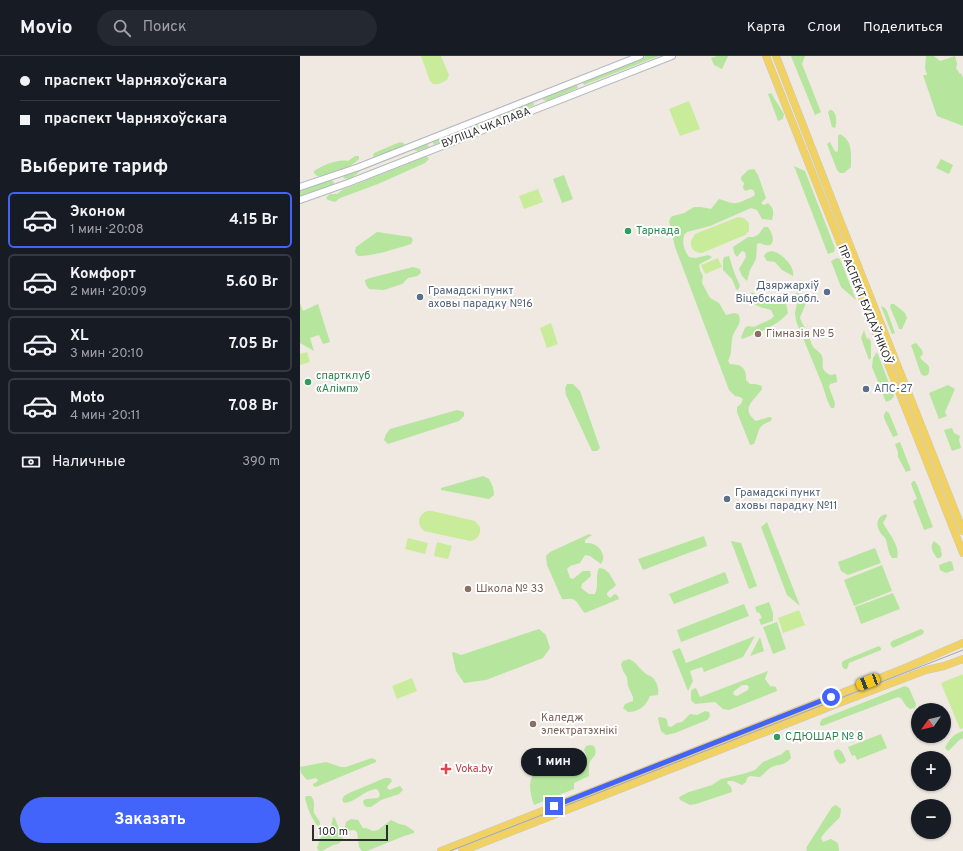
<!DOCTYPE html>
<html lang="ru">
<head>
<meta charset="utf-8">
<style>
  :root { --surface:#171b24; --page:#242831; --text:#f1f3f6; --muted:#9ea1a6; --line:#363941; --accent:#4264fb }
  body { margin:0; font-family:Overpass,sans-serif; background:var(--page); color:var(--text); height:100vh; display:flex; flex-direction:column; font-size:15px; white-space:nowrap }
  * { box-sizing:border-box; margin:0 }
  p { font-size:13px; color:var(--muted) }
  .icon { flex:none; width:22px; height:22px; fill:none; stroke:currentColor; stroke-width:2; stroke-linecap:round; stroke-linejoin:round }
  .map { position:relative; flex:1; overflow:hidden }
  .panel { display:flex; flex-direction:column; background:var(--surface); width:300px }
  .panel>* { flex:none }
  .banner { display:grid; align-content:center; height:88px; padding:0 20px; background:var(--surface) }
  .needle { width:26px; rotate:236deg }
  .tools { position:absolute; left:611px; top:647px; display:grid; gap:8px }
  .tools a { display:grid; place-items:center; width:40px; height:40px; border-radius:50%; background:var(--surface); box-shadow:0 1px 3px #0004; font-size:20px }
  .scale { position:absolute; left:12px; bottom:10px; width:76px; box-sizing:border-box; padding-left:4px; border:2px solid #2e2e2e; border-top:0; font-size:11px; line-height:14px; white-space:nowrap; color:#2e2e2e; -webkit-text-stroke:3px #fff; paint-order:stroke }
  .end { position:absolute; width:18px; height:18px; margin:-9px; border:5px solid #4264fb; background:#fff; box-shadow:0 0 0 2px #fff }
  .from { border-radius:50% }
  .bubble { position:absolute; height:28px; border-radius:14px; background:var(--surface); box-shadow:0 1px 3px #0004; font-size:13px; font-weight:700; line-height:28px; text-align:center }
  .car { position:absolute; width:12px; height:24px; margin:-12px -6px; border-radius:5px; box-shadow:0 0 3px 1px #0007; background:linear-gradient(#f5c518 24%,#345 0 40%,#f5c518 0 76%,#345 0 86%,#f5c518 0) }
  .banner b { display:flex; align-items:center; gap:14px; height:38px; font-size:15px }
  .banner b+b { border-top:1px solid var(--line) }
  .banner i { width:10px; height:10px; background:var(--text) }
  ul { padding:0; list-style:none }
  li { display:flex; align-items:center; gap:12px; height:56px; margin:0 8px 6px; padding:0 12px; border:2px solid var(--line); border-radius:6px }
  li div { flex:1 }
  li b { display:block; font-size:15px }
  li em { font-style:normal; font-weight:700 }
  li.current { border-color:var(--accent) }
  li>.icon { width:36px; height:36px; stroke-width:1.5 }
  h2 { padding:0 20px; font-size:18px; line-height:48px }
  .pay { display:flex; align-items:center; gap:10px; height:44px; padding:0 20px; font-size:15px }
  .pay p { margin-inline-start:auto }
  .cta { display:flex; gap:8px; margin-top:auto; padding:8px 20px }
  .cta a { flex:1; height:46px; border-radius:24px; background:var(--accent); color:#fff; font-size:16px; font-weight:700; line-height:46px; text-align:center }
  header { display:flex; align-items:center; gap:24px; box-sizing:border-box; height:56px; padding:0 20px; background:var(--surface); border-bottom:1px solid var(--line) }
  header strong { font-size:19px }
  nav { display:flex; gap:22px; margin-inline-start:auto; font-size:14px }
  .search { width:280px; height:36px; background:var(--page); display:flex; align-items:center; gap:10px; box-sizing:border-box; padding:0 14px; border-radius:22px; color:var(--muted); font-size:15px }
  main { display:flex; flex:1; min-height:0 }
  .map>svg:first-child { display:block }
  .green { fill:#b6e59e; fill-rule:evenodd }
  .pitch { fill:#c9ec9a }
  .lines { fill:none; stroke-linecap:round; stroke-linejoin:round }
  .secondary-casing { stroke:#b4b7c1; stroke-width:8 }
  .primary-casing { stroke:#c9c9c9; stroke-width:8 }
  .secondary { stroke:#fff; stroke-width:6 }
  .primary { stroke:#f2d163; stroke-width:7 }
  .tram { stroke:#a3a6b8; stroke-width:1 }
  .route { stroke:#4264fb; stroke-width:5 }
  .leisure-dot { fill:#2e9e5b; stroke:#fff; stroke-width:1.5 }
  .service-dot { fill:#5c6f8a; stroke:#fff; stroke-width:1.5 }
  .education-dot { fill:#8d6e63; stroke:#fff; stroke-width:1.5 }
  .health-dot { fill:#e0444e; stroke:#fff; stroke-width:1.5 }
  .labels { text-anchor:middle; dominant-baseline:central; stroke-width:4; stroke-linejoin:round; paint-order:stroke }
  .street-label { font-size:11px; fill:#2e2e2e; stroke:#fff }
  .leisure-label { font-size:11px; fill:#27864d; stroke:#fff; text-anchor:start }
  .service-label { font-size:11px; fill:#4e5e75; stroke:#fff; text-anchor:start }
  .education-label { font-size:11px; fill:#785e54; stroke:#fff; text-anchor:start }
  .health-label { font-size:11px; fill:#be3a42; stroke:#fff; text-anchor:start }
</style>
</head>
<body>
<header>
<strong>Movio</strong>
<div class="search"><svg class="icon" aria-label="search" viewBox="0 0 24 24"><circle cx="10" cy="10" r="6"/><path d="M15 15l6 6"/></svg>Поиск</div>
<nav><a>Карта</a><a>Слои</a><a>Поделиться</a></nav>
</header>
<main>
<section class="panel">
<div class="banner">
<b><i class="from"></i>праспект Чарняхоўскага</b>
<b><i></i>праспект Чарняхоўскага</b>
</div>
<h2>Выберите тариф</h2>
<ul>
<li class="current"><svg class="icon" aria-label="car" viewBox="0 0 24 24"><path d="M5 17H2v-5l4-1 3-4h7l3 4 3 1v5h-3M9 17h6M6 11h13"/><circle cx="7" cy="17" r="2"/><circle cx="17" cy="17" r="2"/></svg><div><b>Эконом</b><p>1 мин · 20:08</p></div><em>4.15 Br</em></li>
<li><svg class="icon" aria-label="car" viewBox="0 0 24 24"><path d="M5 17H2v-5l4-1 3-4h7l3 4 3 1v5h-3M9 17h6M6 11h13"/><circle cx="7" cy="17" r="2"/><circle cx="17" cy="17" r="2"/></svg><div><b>Комфорт</b><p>2 мин · 20:09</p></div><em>5.60 Br</em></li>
<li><svg class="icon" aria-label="car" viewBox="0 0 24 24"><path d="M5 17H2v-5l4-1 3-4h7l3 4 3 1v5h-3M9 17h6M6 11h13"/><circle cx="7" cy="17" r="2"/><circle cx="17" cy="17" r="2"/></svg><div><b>XL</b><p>3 мин · 20:10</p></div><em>7.05 Br</em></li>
<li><svg class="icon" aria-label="car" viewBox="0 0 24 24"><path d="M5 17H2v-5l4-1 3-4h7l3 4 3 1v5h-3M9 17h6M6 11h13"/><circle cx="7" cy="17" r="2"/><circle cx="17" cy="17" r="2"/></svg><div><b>Moto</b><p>4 мин · 20:11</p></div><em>7.08 Br</em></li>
</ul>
<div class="pay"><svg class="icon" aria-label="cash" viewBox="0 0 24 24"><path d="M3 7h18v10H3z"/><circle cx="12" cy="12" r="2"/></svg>Наличные<p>390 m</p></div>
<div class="cta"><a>Заказать</a></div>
</section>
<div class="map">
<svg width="663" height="795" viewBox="0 0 663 795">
  <rect width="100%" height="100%" fill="#efe9e1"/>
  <!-- green -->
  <g class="green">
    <path d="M346,0H359L284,29L282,25Z"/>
    <path d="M417,0H428L422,13L414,9L411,2Z"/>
    <path d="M491,0H505L502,8L521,56L515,59Z"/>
    <path d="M626,0H634L640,5L655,0L657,8L656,12L660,18L661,17L663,22V70L637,60L623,19H627L625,12Z"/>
    <path d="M276,27L278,32L247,45L243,44L244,41Z"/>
    <path d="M471,37L484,58L483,63L478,65L468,38Z"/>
    <path d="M230,46H233L234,49L134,89L132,84L142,80L148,81L206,58L209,55Z"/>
    <path d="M530,54H532C537,58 537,66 535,72L532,71L528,56Z"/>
    <path d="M540,78C553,85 551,98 551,111L544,117H540L537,114L527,88L530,86L534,94L536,96L538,95V80Z"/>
    <path d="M100,86L104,87V89L103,91L75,101L73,100L74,97Z"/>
    <path d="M127,87L129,91L118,95L113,94L60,115C56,119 49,125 43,122L45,119Z"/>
    <path d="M55,100H59V103C50,112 30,121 17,120L14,117V115C24,109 37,103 48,105Z"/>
    <path d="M127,100L129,103L125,107L78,128L40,142L35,146L28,144L26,142L30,138H37L42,134Z"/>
    <path d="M641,103L653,109L649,118L636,112Z"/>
    <path d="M494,110L505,115L535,192L534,196L528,198Z"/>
    <path d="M454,113L458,119L466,142L461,147L464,149L468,147C474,152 474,157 472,164L462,163L457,154L451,152L410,170L387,176L384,179C382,188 384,194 389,201L396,202L408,199L412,201C408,205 403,205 399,209L400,214L403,220L402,227L410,242L419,247L426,259L434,257L438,258C443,266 436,272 433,279C430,289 433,296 428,305L430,308C441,308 447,312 446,324L450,328H455L462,330V333C455,344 439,352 456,365L469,361L472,362L471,365C456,370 460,375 454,388L450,389L437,356V351L441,348L443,343L440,341L435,340L429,334L375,191L369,165L371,161L373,160L384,157L394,151H401L411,153L419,143C432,147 434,150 447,143C450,142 452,141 455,139L454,135L451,133L445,135L443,132L444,127L441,124V121L448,114Z"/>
    <path d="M264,119L273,143L262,147L253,123Z"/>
    <path d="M31,124L34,126V129L0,141V135Z"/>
    <path d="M464,171H468C475,180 476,195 460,187L457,188L456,203L450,214L447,225L442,220L439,213L446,201L445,196L442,195L437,201L434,197L433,191L448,181H453L458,179Z"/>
    <path d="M77,176L111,181L113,184L111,188C94,193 75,200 58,200L55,196L56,191Z"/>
    <path d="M471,195C481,196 495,210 493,220L482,214L475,206L467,205L464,200L466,197Z"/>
    <path d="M429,200L434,216L440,230L438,234L436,233L432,223L423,214V204L424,201Z"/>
    <path d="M537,202L540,203L556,244L541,231L531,205Z"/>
    <path d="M113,211L120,213L121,217L117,220L108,222L102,228L84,234L69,233L66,229L65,224L70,222Z"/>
    <path d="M452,236C465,243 465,247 481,241C486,244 487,251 488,257C477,270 458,277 442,283L441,281L445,272L448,270L454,271L471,263L474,260L471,254C461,251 452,251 450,239Z"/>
    <path d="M500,236C510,249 504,249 500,262C502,268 506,273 508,279C510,283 511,287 513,291C516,294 520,296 522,300C525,309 518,312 530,319L536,318L537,326L530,328L529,331L535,347L534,352H531L528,346L522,328L496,265L495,257L497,247L496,237Z"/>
    <path d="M0,247L3,255L18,248L30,286L23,288L19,279L10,282L14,295L0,287Z"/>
    <path d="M591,248H594L605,257L607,262L602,273H599L598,270L590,251Z"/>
    <path d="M581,250L585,252L587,255L595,277L592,278Z"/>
    <path d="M564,274L567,283L569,282L571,286V302L569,304L561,282Z"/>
    <path d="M616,287L622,294L623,298L620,301C624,309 633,307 628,319L624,320L621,318L611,289Z"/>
    <path d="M577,296L594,340L591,344L586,346L572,311L573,302Z"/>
    <path d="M267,328H273L280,335L300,392L297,395H292L266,339L265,333Z"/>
    <path d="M648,329L655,333L645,356L647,360L639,363L629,337Z"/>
    <path d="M157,354L164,356V360L159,365L88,388L84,384L86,378L90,373Z"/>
    <path d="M586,355L589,357L598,379L593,381L584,362V359Z"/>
    <path d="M652,372L654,377L660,380L659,384L661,392L652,395L644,374Z"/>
    <path d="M600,386L611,414L606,416L598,401V396L595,388Z"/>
    <path d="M183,420L189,423L193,431L194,439L189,443L141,434V432Z"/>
    <path d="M613,425H615L617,429L633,471L624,474L613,445L617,443L611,428Z"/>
    <path d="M586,458L587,460L583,467C588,476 601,491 597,502H592C588,496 588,491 586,484C585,480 581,479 580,476C575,469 577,460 586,458Z"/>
    <path d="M467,466L500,550L487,539L461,471Z"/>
    <path d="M289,478L292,479L285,484V487C288,487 292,487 295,489C302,492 306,502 301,508L290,500L285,499L280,507L270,510L267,513L270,522L273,523L283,515H290L291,520L282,528L281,532L289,538H295C299,528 295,521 299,512L304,513L309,517L316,529C313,533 310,533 307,537V539L310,542L315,538L318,540L319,543L285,557C280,553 278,544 272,543C269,542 265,544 262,543L247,509L246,500L250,496Z"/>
    <path d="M404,480L407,490L343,514L338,503Z"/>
    <path d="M431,485L441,487L457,530L449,533Z"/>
    <path d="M634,485L640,490L642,499L640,502H637C633,497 629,491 634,485Z"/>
    <path d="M575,492L581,507L548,519L541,515L538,506Z"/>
    <path d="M650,505L652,506L654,514L646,517L640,514L639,509Z"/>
    <path d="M582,509L592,535L554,550L544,524Z"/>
    <path d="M425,516L429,527L374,548L369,538Z"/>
    <path d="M593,537L600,553L561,568L555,551Z"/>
    <path d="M469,546L473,557V565L461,569L459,563L462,562L459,556L457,557L455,551Z"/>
    <path d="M444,548L449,560L381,586L377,574Z"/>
    <path d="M477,566L486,593L473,598L463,571Z"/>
    <path d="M239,573L246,579L250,592L243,602L220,611L186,624L164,627L156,615L152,597L154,596L161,599Z"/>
    <path d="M621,573L624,575L623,578L593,592L590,588L592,585Z"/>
    <path d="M455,580L443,601L404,616L402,611L390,615L393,625L388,635L372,595L380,592L386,607Z"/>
    <path d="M460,581L464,595L450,600Z"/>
    <path d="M579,590L581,592V594L549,607L547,613H544L542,610V606L545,604Z"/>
    <path d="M329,603C336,606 338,611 344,616C346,619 349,619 352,621C357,625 359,633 358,639L350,640C346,650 339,656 328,656L323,652L325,648L333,645V641L328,630L327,621L323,615L321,608L323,605Z"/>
    <path d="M468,615L465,623L470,630L476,631L477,635L429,654L423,653L415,646L395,648L391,644V635L393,633L396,632L400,641ZM442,629H447L449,631L448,634L437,640L434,639L433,636Z"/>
    <path d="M605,630L609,632L616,648L615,652L610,653L606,650L601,642L598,641L522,670L520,669V667L522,663Z"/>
    <path d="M405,655L409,656L410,660L407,664L375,677L366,679L361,675L358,663L359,661L365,662L367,664L368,670L371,671L377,667L382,666L390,658L397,659Z"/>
    <path d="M663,675V682C656,685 654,691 648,695L645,692C649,683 654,678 663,675Z"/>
    <path d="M581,678L587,692L557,704L555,699L552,700L548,691Z"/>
    <path d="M290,689L294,690C298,699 294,699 290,706C288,709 289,715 289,720L274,727V733L234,749C231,740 228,730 232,721C238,708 273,702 286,703L287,701L284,694L286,690Z"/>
    <path d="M538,693C543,695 544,700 546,705L544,707L540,708C537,705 533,700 534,695Z"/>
    <path d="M486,694H489L491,702C484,711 478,707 470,712C467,714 464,718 460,721L450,720L447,722L446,726L442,729L433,725H428L427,727L431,731L432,736L396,748L390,749L380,744L379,741L389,736L412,729L421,723L443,718L455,714L463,706L482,698Z"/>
    <path d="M72,702L76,704V706L16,731L13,730V728L17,726L18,724L16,722L7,724L1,717L0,711L26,706L41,711H46Z"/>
    <path d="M85,722H90L92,725L87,731L89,734L100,730L103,734L99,738L81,744L71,751H67L64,749L63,745L66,743L78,742L80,739L78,734L75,733C61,736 58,745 44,747L42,744L44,740L49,737Z"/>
    <path d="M6,740H11C16,746 13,750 14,757L20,766V769L18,770C12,764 7,751 5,742Z"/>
    <path d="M536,749L541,753L540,761L526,775L521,782L523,786L531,783L538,787L539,795H507L506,792L532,751Z"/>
    <path d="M33,761L35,762L37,768L41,775L43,784L38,788L33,789L22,795H19L17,792L21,780L31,771Z"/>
    <path d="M51,763L58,764L63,772H66L73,775L78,774L91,764L99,768L105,769L114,775V777L104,780L67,795H62L59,791L57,776L54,774L47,775L45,771L46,766Z"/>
  </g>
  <!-- pitch -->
  <g class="pitch">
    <path d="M121,0H141L149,19L147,24L139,28H133L130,25Z"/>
    <path d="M389,45L400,73L380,80L369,53Z"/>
    <path d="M238,133L243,146L224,153L219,140Z"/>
    <path d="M438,161L444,162L449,167V175L445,179L402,197C394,197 390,192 391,185L395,178Z"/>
    <path d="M418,202L422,211L405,218L401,209Z"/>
    <path d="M251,267L258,288L247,292L240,272Z"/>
    <path d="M7,296L10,306L0,309V298Z"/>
    <path d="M127,455H132L175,465L180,471C181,479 177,484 170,485L124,475C116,468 118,459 127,455Z"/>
    <path d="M108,482L128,487L125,498L105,493Z"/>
    <path d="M137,486L152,490L148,503L134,500Z"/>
    <path d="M499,554L505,569L483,577L478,562Z"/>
    <path d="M663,618V672L660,673L641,627Z"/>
    <path d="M112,622L117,635L97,643L92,630Z"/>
  </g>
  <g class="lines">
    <!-- secondary casing -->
    <g class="secondary-casing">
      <g id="secondary">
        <path d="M0,131L59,111L340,0"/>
        <path d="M0,144L48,127L372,0"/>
      </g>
    </g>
    <!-- primary casing -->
    <g class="primary-casing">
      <g id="primary">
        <path d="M466,0L663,497"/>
        <path d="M476,0L541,167L663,475"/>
        <path d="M141,795L605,612L663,587"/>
        <path d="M162,795L547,644L626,614L644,610L663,603"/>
      </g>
    </g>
    <!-- secondary -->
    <use href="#secondary" class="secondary"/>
    <!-- primary -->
    <use href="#primary" class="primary"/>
    <!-- tram -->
    <path class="tram" d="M150,795L663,594"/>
  </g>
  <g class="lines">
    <!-- route -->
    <path class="route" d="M254,750L531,641"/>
  </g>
  <!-- markers -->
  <g class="leisure-dot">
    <circle cx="328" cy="175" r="4"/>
    <circle cx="8" cy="326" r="4"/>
    <circle cx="477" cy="681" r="4"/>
  </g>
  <g class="service-dot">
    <circle cx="527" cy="236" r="4"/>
    <circle cx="120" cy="241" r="4"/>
    <circle cx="566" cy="333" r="4"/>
    <circle cx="427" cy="443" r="4"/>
  </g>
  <g class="education-dot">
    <circle cx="458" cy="278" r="4"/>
    <circle cx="168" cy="533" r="4"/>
    <circle cx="233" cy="668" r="4"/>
  </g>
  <path class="health-dot" d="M144 707h4v4h4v4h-4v4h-4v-4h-4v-4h4z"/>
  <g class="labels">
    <!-- street labels -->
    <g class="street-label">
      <text transform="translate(186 72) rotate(-21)">ВУЛІЦА ЧКАЛАВА</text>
      <text transform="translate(565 249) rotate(68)">ПРАСПЕКТ БУДАЎНІКОЎ</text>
    </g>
    <!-- leisure labels -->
    <g class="leisure-label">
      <text x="336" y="175">Тарнада</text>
      <text x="16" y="320">спартклуб<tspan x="16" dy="13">«Алімп»</tspan></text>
      <text x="485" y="681">СДЮШАР № 8</text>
    </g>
    <!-- service labels -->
    <g class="service-label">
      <text x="519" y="230" text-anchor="end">Дзяржархіў<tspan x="519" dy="13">Віцебскай вобл.</tspan></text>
      <text x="128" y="235">Грамадскі пункт<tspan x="128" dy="13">аховы парадку №16</tspan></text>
      <text x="574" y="333">АПС-27</text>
      <text x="435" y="437">Грамадскі пункт<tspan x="435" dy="13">аховы парадку №11</tspan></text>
    </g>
    <!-- education labels -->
    <g class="education-label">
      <text x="466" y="278">Гімназія № 5</text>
      <text x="176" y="533">Школа № 33</text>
      <text x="241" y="662">Каледж<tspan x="241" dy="13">электратэхнікі</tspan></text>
    </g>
    <!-- health labels -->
    <g class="health-label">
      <text x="155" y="713">Voka.by</text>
    </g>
  </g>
</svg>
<div class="tools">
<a><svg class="needle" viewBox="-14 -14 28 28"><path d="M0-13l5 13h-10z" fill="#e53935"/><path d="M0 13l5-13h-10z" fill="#9ea1a6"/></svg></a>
<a>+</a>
<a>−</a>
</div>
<div class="scale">100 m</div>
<i class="end from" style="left:531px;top:641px"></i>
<i class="end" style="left:254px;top:750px"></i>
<div class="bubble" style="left:221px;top:692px;width:66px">1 мин</div>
<i class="car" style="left:568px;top:626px;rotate:249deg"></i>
</div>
</main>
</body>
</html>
